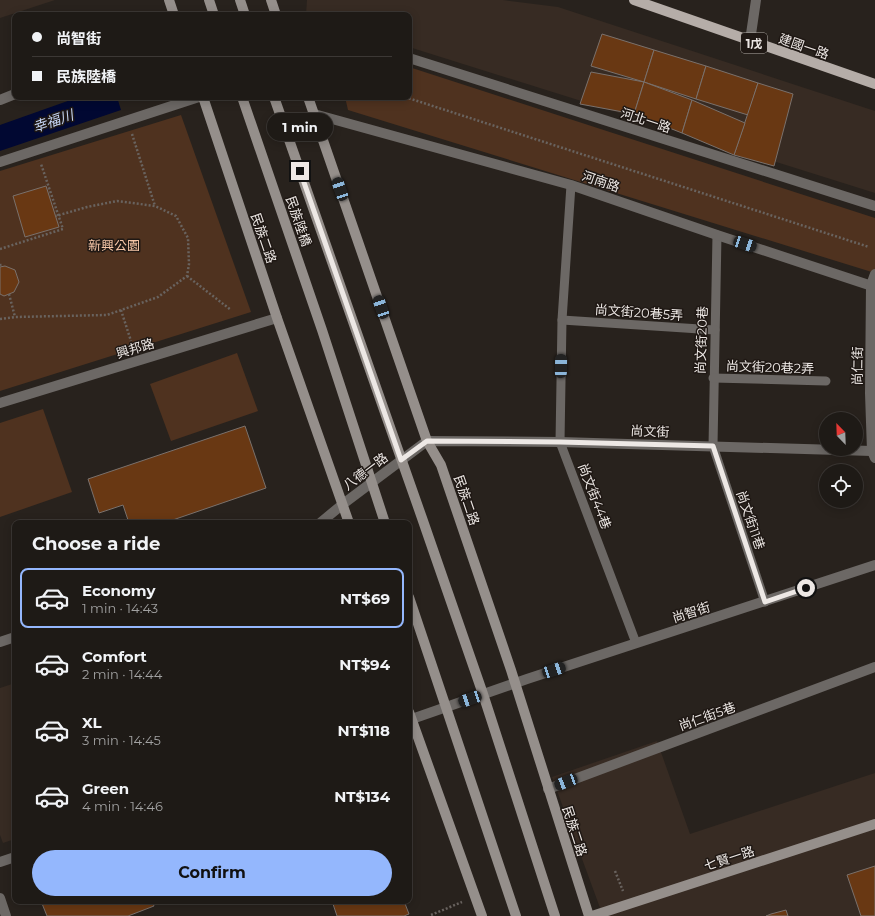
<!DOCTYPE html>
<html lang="en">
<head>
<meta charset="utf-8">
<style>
  :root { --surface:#1e1a16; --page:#26231f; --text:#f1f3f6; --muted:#a1a1a1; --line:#3c3835; --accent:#94b7fd }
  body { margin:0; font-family:Montserrat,"Noto Sans TC",sans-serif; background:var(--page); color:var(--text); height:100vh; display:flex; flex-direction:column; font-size:15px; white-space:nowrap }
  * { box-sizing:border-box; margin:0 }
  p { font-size:13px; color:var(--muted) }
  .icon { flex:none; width:22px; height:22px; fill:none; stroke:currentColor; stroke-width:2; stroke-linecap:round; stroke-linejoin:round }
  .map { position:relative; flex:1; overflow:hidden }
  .panel { position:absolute; left:12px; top:520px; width:400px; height:384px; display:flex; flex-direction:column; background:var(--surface); border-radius:8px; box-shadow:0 2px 10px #0003,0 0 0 1px var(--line) }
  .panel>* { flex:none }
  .hud { position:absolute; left:12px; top:12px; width:400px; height:88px; border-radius:8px; box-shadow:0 2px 10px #0003,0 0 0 1px var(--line); display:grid; align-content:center; height:88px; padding:0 20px; background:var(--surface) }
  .needle { width:26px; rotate:337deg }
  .tools { position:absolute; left:819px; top:412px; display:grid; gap:8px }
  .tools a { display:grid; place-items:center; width:44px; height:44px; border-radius:50%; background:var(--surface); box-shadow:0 2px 10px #0003,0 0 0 1px var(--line); font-size:20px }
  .end { position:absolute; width:18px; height:18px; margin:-9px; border:5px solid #ede8e5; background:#111; box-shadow:0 0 0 2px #111 }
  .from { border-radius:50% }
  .bubble { position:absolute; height:28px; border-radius:14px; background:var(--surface); box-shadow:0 2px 10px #0003,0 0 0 1px var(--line); font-size:13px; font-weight:700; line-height:28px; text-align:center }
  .car { position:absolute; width:12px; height:24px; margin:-12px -6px; border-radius:5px; box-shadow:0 0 3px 1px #0007; background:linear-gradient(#222 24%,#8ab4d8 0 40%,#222 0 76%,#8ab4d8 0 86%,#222 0) }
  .hud b { display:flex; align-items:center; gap:14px; height:38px; font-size:15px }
  .hud b+b { border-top:1px solid var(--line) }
  .hud i { width:10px; height:10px; background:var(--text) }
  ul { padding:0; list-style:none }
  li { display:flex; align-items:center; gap:12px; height:60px; margin:0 8px 6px; padding:0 12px; border:2px solid transparent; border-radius:8px }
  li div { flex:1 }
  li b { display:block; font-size:15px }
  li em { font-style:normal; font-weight:700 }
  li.current { border-color:var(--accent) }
  li>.icon { width:36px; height:36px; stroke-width:1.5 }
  h2 { padding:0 20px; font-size:18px; line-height:48px }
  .action { display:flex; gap:8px; margin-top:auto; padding:8px 20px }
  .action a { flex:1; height:46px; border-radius:24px; background:var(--accent); color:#111; font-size:16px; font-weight:700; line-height:46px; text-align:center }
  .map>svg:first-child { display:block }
  .built { fill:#372b23 }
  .green { fill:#4f321f }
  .water { fill:#010832 }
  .building { fill:#693813; stroke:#7a716c }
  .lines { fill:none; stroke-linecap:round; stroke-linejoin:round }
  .path { stroke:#69635f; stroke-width:2.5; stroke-dasharray:2 2; stroke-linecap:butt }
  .lane { stroke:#6c6865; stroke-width:9 }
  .street { stroke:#6c6865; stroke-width:10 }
  .secondary { stroke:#958f8b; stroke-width:10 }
  .primary { stroke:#b5ada8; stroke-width:10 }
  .secondary-bridge { stroke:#958f8b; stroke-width:10 }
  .route { stroke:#ede8e5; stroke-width:5 }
  .labels { text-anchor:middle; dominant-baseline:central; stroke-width:3; stroke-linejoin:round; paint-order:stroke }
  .shield { fill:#1f1814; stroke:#afaaa6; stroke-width:1 }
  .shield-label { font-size:12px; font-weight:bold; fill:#ede8e5 }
  .street-label { font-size:13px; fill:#ede8e5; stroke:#1f1814 }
  .park-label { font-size:13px; fill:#f6c6a7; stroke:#1f1814 }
  .water-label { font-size:14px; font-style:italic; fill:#c3d2f1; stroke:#1f1814 }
</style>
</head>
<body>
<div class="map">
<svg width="875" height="916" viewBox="0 0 875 916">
  <rect width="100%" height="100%" fill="#28221d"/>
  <!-- built -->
  <g class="built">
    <path d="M0,0H55L0,18Z"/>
    <path d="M307,0H503L558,7L875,111V193L409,47V15H306Z"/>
    <path d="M15,683V839L3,843L0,835V688Z"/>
    <path d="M657,741L690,834L875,773V916H603L552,777Z"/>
  </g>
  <!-- green -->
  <g class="green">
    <path d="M409,67L875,218V273L348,110L345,97H409Z"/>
    <path d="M181,115L251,312L0,391V171Z"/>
    <path d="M237,353L258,411L171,441L150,384Z"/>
    <path d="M43,409L72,492L0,517V423Z"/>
  </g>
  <!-- water -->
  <path class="water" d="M79,97H117L121,110L0,151V125Z"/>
  <!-- building -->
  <g class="building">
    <path d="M602,34L654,50L644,82L591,66Z"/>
    <path d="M654,50L706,66L696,99L644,82Z"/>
    <path d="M706,66L758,83L748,115L696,99Z"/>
    <path d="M591,72L644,82L634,114L580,104Z"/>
    <path d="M644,82L692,100L682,133L634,114Z"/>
    <path d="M758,83L793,94L774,166L734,155Z"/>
    <path d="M692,100L745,123L734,155L682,133Z"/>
    <path d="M46,186L59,227L25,237L13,196Z"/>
    <path d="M5,266L15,270L19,282L14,292L4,296L0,294V267Z"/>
    <path d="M245,426L266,488L164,523H129L123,505L99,513L88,479Z"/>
    <path d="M875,866V916H861L847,875Z"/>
    <path d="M41,901H152L154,906L128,916H47Z"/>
    <path d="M332,901H404L409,914L404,916H337Z"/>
    <path d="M786,910L788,916H766L771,914Z"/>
  </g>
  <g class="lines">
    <!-- path -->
    <g class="path">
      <path d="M405,97L869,247"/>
      <path d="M132,134L155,206"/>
      <path d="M0,249L63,229L41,164"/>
      <path d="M0,264L1,267"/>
      <path d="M187,276L231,310"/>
      <path d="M9,294L15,317"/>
      <path d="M121,310L131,341"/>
      <path d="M0,319L15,317L107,315L158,297L187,276L189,264L188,238L176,216L155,206L117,201L87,207L56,216"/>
      <path d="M615,871L623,891"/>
      <path d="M431,915L462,902"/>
    </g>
    <!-- lane -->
    <g class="lane">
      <path d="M571,185L562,320L560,442L636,643"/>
      <path d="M717,235L713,446L765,602"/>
      <path d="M562,320L715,330"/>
      <path d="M713,378L826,381"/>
    </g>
    <!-- street -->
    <g class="street">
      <path d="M750,41L756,0"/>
      <path d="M409,58L875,206"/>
      <path d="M0,100L15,94"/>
      <path d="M314,114L571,185L717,235L875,287"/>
      <path d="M0,162L199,97"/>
      <path d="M875,274L871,285L870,393L872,451L875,458"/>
      <path d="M0,403L277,318"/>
      <path d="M320,523L343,504L427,441L560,442L872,451"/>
      <path d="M0,642L15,637"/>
      <path d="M409,720L527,679L875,565"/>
      <path d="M548,789L875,667"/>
      <path d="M0,862L15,857"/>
      <path d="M0,898L6,916"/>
    </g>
    <!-- secondary -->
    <g class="secondary">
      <path d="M169,0L174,15"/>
      <path d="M240,0L245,15"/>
      <path d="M271,0L276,15"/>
      <path d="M203,97L277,318L349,523"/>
      <path d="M242,97L322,330L385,523"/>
      <path d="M274,97L422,518L483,694L555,916"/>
      <path d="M308,97L427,441L441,465L511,670L589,916"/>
      <path d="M409,597L516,916"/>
      <path d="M409,712L482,916"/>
      <path d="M592,916L875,824"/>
    </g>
    <!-- primary -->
    <path class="primary" d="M634,0L875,84"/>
    <!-- secondary-bridge -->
    <path class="secondary-bridge" d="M209,0L214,15"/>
  </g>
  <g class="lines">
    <!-- route -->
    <path class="route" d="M300,171L401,460L427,441L560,442L713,446L765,602L806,588"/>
  </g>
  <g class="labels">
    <!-- shield labels -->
    <rect class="shield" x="741" y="33" width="26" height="20" rx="3"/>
    <g class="shield-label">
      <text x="754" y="43">1戊</text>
    </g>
    <!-- street labels -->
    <g class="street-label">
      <text transform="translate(804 46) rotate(19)">建國一路</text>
      <text transform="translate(646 120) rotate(18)">河北一路</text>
      <text transform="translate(601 181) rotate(19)">河南路</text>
      <text transform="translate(299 221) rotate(71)">民族陸橋</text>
      <text transform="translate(264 238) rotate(71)">民族二路</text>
      <text transform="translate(639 312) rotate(4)">尚文街20巷5弄</text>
      <text transform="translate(701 340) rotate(-88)">尚文街20巷</text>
      <text transform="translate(135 348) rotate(-17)">興邦路</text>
      <text transform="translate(857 366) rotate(-89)">尚仁街</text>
      <text transform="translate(770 367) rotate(2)">尚文街20巷2弄</text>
      <text transform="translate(650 431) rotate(2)">尚文街</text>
      <text transform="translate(365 471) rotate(-37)">八德一路</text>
      <text transform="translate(595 496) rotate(69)">尚文街44巷</text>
      <text transform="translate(467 500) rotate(71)">民族二路</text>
      <text transform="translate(751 520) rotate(71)">尚文街11巷</text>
      <text transform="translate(691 612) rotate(-18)">尚智街</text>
      <text transform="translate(707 716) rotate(-20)">尚仁街5巷</text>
      <text transform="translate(575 831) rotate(72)">民族二路</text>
      <text transform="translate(729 858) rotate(-18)">七賢一路</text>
    </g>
    <!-- park labels -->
    <g class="park-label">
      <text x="114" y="245">新興公園</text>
    </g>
    <!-- water labels -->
    <g class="water-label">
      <text transform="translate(53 121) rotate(-19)">幸福川</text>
    </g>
  </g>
</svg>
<div class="tools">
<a><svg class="needle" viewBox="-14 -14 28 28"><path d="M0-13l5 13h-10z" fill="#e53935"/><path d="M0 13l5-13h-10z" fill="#a1a1a1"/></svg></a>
<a><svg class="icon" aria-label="locate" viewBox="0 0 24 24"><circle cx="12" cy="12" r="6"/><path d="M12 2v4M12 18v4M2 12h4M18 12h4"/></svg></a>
</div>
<i class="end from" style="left:806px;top:588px"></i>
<i class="end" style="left:300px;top:171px"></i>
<div class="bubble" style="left:267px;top:113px;width:66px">1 min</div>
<i class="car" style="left:340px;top:189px;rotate:341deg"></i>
<i class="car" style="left:745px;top:244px;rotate:108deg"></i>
<i class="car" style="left:381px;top:307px;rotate:341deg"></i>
<i class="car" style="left:561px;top:366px;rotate:1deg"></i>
<i class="car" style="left:554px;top:670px;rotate:72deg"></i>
<i class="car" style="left:470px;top:699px;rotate:251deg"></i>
<i class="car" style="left:566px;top:782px;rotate:249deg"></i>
<div class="hud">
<b><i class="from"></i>尚智街</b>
<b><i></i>民族陸橋</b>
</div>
<section class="panel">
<h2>Choose a ride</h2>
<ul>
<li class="current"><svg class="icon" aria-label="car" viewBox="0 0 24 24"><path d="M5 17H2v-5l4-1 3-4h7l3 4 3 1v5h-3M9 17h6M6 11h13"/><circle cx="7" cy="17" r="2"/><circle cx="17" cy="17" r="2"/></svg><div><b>Economy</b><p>1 min · 14:43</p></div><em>NT$69</em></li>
<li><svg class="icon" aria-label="car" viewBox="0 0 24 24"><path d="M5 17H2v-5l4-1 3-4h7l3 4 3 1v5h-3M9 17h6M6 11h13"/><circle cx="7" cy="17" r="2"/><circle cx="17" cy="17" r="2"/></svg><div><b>Comfort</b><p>2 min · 14:44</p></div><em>NT$94</em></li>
<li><svg class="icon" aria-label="car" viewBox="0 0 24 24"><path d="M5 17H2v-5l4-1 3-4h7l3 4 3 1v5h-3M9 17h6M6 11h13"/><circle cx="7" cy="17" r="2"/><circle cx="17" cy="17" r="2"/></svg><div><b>XL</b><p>3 min · 14:45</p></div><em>NT$118</em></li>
<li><svg class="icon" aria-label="car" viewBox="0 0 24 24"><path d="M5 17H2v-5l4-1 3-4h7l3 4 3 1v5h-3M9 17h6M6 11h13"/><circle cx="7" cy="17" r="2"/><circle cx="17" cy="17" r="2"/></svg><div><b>Green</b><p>4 min · 14:46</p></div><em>NT$134</em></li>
</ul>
<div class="action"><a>Confirm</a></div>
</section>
</div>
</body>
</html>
